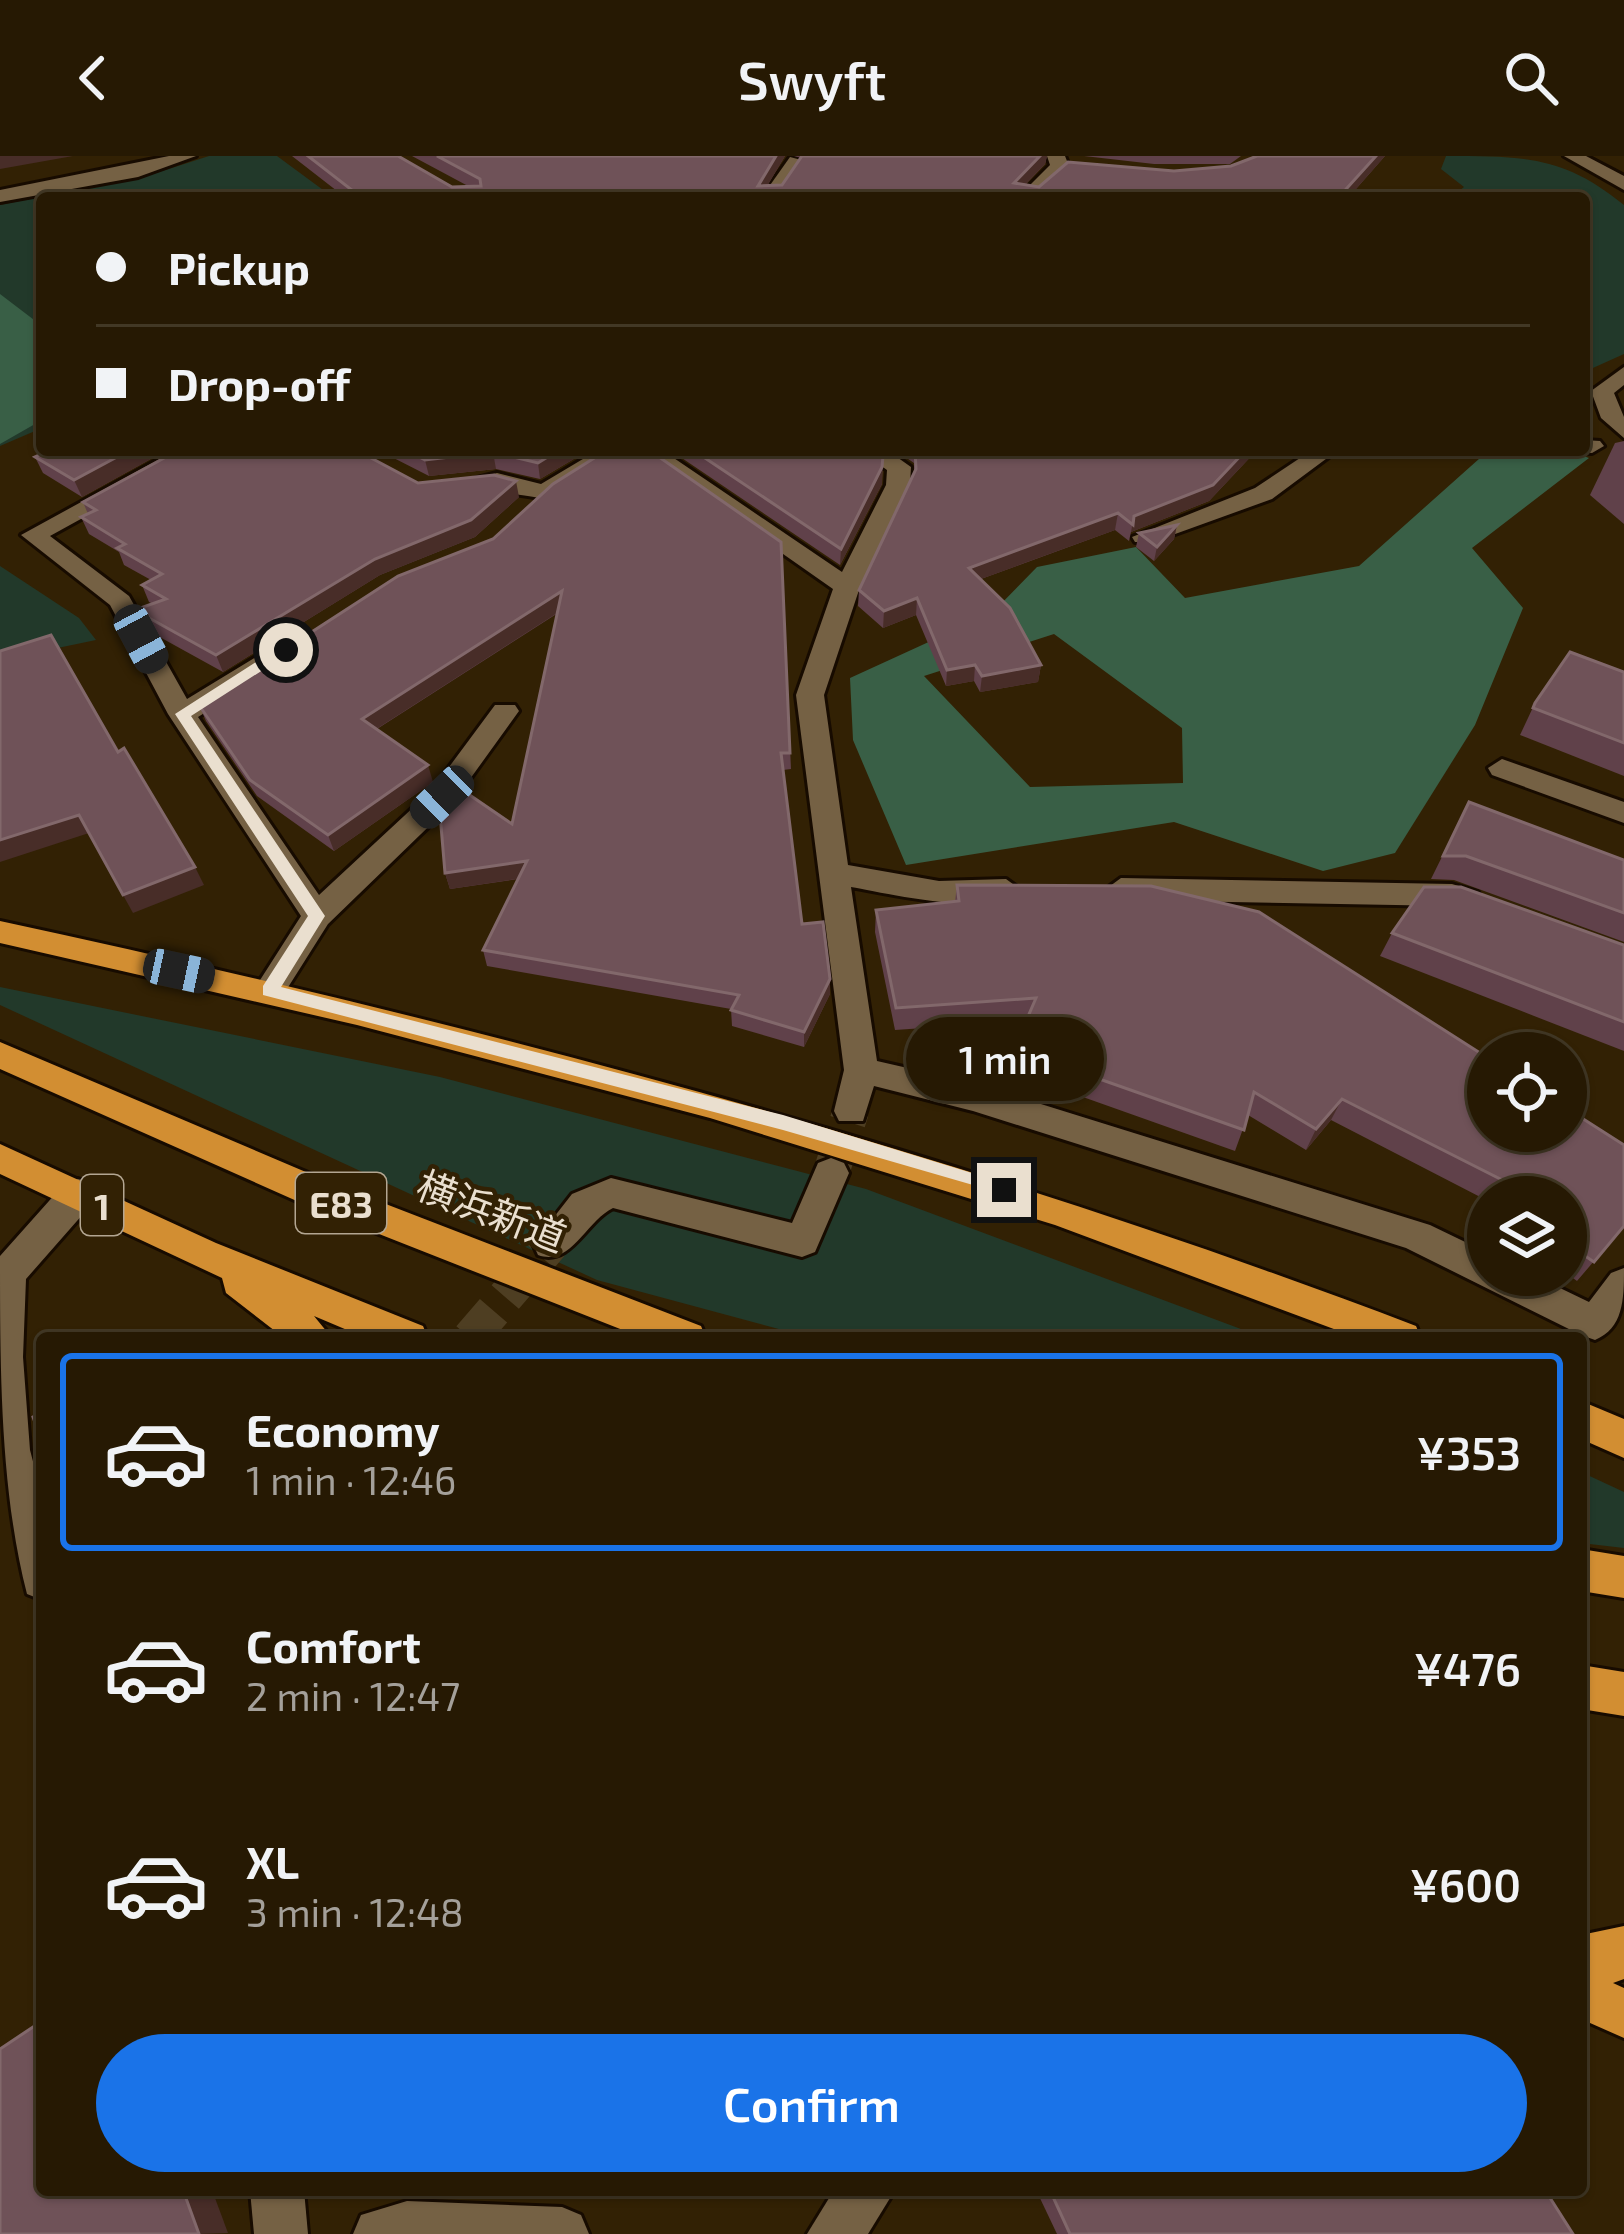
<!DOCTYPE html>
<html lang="en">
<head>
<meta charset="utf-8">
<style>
	body { margin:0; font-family:"Exo 2","Noto Sans JP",sans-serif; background:#2e220d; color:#f1f3f6; height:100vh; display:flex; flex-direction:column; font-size:45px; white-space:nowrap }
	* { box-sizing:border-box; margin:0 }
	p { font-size:39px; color:#a4a09a }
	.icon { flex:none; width:66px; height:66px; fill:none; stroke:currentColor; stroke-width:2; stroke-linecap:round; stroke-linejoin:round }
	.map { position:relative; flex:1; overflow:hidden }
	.side { position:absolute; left:36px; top:1176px; width:1551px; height:864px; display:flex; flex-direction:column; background:#261903; border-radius:12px; box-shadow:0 3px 9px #0004,0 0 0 3px #423825 }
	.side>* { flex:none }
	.banner { position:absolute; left:36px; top:36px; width:1554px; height:264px; border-radius:12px; box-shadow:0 3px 9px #0004,0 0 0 3px #423825; display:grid; align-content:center; height:264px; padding:0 60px; background:#261903 }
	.tools { position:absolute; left:1467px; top:876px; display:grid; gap:24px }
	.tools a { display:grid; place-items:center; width:120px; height:120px; border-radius:50%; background:#261903; box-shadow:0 3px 9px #0004,0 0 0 3px #423825; font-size:60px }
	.end { position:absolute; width:54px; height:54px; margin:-27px; border:15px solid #eadfcf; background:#111; box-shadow:0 0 0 6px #111 }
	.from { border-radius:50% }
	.bubble { position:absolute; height:84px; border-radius:42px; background:#261903; box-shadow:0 3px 9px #0004,0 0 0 3px #423825; font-size:39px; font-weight:600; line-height:84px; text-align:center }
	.car { position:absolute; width:36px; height:72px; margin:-36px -18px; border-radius:15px; box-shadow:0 0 9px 3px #0007; background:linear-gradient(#222 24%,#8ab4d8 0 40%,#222 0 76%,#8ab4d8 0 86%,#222 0) }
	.banner b { display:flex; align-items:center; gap:42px; height:114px; font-size:45px }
	.banner b+b { border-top:3px solid #423825 }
	.banner i { width:30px; height:30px; background:#f1f3f6 }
	ul { padding:21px 0 0; list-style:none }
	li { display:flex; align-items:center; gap:36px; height:198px; margin:0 24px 18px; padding:0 36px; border:6px solid transparent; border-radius:12px }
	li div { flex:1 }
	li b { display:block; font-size:45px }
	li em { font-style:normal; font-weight:600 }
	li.on { border-color:#1a73e8 }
	li>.icon { width:108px; height:108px; stroke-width:1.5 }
	.cta { display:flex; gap:24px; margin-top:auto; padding:24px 60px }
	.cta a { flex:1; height:138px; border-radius:72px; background:#1a73e8; color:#fff; font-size:48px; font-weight:600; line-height:138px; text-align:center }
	header { display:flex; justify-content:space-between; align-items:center; height:156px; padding:0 60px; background:#261903; font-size:54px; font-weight:600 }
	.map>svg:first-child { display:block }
</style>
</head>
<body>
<header><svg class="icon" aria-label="back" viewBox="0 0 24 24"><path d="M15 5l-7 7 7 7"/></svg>Swyft<svg class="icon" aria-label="search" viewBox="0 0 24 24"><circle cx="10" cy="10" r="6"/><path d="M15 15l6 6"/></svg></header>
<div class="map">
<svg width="1624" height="2078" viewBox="0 0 1624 2078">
	<rect width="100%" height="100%" fill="#322104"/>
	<g fill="#22392a">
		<path d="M209,0H277L334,42H42V272L0,290V49L153,18Z"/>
		<path d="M1446,0C1524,0 1564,0 1624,49V198L1584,216V42H1450L1464,31L1441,13Z"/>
		<path d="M0,410L79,462L96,484L0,504Z"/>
		<path d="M0,831L440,921L866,1033L1265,1182H812L597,1124L0,849Z"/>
		<path d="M1581,1316L1624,1336V1392L1581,1387Z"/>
	</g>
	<g fill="#395f46" fill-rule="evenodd">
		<path d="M0,138L42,170V264L0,288Z"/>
		<path d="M1489,294H1567L1589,302L1472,392L1523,452L1475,569L1395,697L1323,715L1174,666L906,709L853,584L850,522L992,457L1037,411L1136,391L1185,442L1359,410ZM1054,478L1182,572L1183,627L1030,631L924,520Z"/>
	</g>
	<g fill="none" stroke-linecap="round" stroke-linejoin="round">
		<g stroke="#4e3e22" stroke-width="36" stroke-dasharray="36 18" stroke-linecap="butt">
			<path d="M831,1017L851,955"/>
			<path d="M470,1182L551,1088"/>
		</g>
		<g stroke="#170b00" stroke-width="6">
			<g id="minor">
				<path d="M169,0H196L138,21L0,46V34Z"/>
				<path d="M1047,0H1065L1069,10L1037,42H1017L1050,9Z"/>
				<path d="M1564,0H1586L1624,20V34Z"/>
				<path d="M790,1L805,5L779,42H761Z"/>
				<path d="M1624,211V229L1614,237L1624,261V282L1601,262L1591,235Z"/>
				<path d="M1584,284L1600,285L1604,290L1592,297L1576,296L1584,294Z"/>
				<path d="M176,294H206L50,380L129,440L187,543L264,496H282V508L198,561L319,739L432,634L495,549H515L519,555L452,648L328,768L280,844L269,847L253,835L301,760L168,558L110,449L21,379Z"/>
				<path d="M598,294H626L545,343C527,339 465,333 458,327L497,317L541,328Z"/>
				<path d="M635,294H662L842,416L886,329L887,314L859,294H887L911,311L910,329L860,431L824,539L848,709L939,725L1006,723L1021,734C1001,764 885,737 851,731L877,905L973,927L1430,1069L1488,1097V1119H1533L1589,1146L1611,1117L1624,1112C1624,1142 1624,1172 1595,1184L1581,1179L1406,1092L973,955L874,930L863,965H839L834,955L844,914L796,539L833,433Z"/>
				<path d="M1312,294H1338L1272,343L1153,386H1135L1132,381L1255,332Z"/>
				<path d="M1502,603L1624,646V667L1492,619L1488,612Z"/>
				<path d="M1121,722L1452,728L1478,736L1482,744L1467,755L1451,750L1121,744L1106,733Z"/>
				<path d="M831,1002L844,1007L849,1017L815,1096L802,1101L613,1052C586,1065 571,1111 538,1099L533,1088L572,1038L611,1022L792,1067L818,1007Z"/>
				<path d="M78,1023L91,1027L96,1038L91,1049L26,1123L23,1201L30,1294L42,1340V1444L27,1438C0,1334 0,1210 0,1100L65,1027Z"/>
				<path d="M250,2034H304L308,2078H254Z"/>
				<path d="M834,2034H895L868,2078H807Z"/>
				<path d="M407,2045L562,2051L581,2059L589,2078H353L361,2059Z"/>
			</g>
		</g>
		<g stroke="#170b00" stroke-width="6">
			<g id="highway">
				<path d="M0,765C484,870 952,993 1416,1170L1421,1182H1358L1055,1069L710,962L357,869L0,787Z"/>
				<path d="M0,886L334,1028L701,1170L706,1182H643L308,1050L0,913Z"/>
				<path d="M0,988L216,1087L423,1170L428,1182H366L314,1160L332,1182H284L226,1137L222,1122L0,1018Z"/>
				<path d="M1581,1245L1624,1263V1302L1581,1283Z"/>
				<path d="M1581,1393L1624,1400V1442L1581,1435Z"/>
				<path d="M1581,1509L1624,1516V1560L1581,1553Z"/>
				<path d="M1624,1770V1823L1613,1827L1624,1832V1882L1581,1863V1779Z"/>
			</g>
		</g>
		<use href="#minor" fill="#756144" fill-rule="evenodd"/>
		<use href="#highway" fill="#d28e32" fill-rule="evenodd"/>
	</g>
	<g fill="#60414a">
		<path d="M292,0H398L452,31L468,30L412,0H785L767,30L782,29L801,2L794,0H1047L1045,8L1025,29L1039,31L1174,15L1385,0L1348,42H346Z"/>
		<path d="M1084,0H1241L1230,8H1154Z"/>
		<path d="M1624,285V368L1590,339L1615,287Z"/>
		<path d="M167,294L82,341L43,317L35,301Z"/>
		<path d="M378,294H589L540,323L496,313L429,320Z"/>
		<path d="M670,294H875L883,300L882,328L840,409Z"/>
		<path d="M895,294H1257L1209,345L1131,376L1129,385L1115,374L981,423L1041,509L1038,526L980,536L974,525L946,530L916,459L883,472L858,450L859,434L914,316V307Z"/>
		<path d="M418,327L519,341L475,381L380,419L223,516L156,479L143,451L153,448L149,446L142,429L151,424L124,409L119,396L89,378L81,361L88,358L83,346Z"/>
		<path d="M1177,369L1174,383L1154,405L1136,391L1139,377Z"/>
		<path d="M493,383L781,386L791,613L783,614L802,768L830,823V838L804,891L732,870L731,853L487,810L483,794L518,723L450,733L445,717L512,668L558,457L377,573L433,626L334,695L257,640L206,565L199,549Z"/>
		<path d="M1624,516V620L1520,579L1535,547Z"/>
		<path d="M1469,646L1624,704V786L1454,724L1431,723Z"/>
		<path d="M957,729L1624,1070L1577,1125L1566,1117V1041H1488V1045L1331,964L1306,994L1248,959L1235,995L1010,915L1014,893L1026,865L895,874L875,776L876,754L955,746Z"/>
		<path d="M1392,777L1624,789V895L1380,800Z"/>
		<path d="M1038,2034H1545L1573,2078H1057L1038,2038Z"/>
	</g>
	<g fill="#482d28">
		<path d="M0,0H73L0,13Z"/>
		<path d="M776,0H785L760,42L758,30Z"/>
		<path d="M1040,0H1047L1045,8L1012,42L1014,27Z"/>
		<path d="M1376,0H1385L1348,42H1338Z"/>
		<path d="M130,294H167L82,341L74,324Z"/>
		<path d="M559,294H589L540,323L538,307Z"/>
		<path d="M1246,294H1257L1209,345L1131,376L1134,360Z"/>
		<path d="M493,296L496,313L429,320L425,304Z"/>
		<path d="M882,311V328L840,409L841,393Z"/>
		<path d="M516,325L519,341L475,381L380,419L223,516L216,499L375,403Z"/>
		<path d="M1118,357L1115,374L967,428L969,412Z"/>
		<path d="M1177,369L1174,383L1154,405L1157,391Z"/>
		<path d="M562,435L565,452L367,579L362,563Z"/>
		<path d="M917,442L916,459L883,472L884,455Z"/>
		<path d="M975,509L974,525L946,530L947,514Z"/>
		<path d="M1041,509L1038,526L980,536L982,520Z"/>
		<path d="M428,609L433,626L334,695L328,679Z"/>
		<path d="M79,659L89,677L0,706V684Z"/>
		<path d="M527,705L530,721L450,733L445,717Z"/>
		<path d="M195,711L204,729L133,757L123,739Z"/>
		<path d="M830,823V838L804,891V876Z"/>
		<path d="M1342,943L1331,964L1306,994L1316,973Z"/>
		<path d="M183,2034H212L228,2077L199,2078Z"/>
	</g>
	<g fill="#6f5258" stroke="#82686b" stroke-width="3">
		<path d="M308,0H398L452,31L481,30L480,23L437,0H776L758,30L782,29L802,0H1040L1014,27L1039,31L1068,6L1174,15L1231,10L1257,0H1376L1338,42H371L353,35Z"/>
		<path d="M50,294H130L74,324L35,301Z"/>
		<path d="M179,294H356L418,327L494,319L516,325L471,364L375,403L216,499L149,462L143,451L166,443L142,429L162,418L117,392L125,388L81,361L96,354L83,346Z"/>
		<path d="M406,294H559L538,307L493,296L425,304Z"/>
		<path d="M607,294H649L781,386L790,597H781L802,768L823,766L830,823L804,876L731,854L739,839L483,794L527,705L445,717L439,646L455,629L512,668L562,435L362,563L428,609L328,679L250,624L199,549L398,420L493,383L553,328Z"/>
		<path d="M693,294H875L883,300L882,311L841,393Z"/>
		<path d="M915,294H1246L1213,329L1134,360L1133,369L1118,357L969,412L1010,452L1041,509L982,520L975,509L947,514L917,442L884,455L859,434L916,313Z"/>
		<path d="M1177,369L1157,391L1139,377Z"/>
		<path d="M51,479L118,596L124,592L195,711L123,739L79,659L0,684V495Z"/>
		<path d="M1570,496L1624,516V587L1533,552L1535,547Z"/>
		<path d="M1469,646L1624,704V757L1466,700H1443Z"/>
		<path d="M957,729L1151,730L1259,756L1488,902V975H1566V952L1624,989V1070L1594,1106L1566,1087V1041H1498L1510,1028L1342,943L1316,973L1254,936L1244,974L1014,893L1036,842L896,852L876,754L959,745Z"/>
		<path d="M1424,731H1461L1624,789V866L1392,777Z"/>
		<path d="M42,1256V1286L33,1261Z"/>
		<path d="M42,1865V2034H183L199,2078H0V1893Z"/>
		<path d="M1053,2034H1545L1573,2078H1070L1053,2041Z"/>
	</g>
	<path fill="#eadfcf" d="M281,490L294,494L191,560L325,760L281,831L783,959L1011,1029V1040L783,974L263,839V830L308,760L175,558Z"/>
	<g text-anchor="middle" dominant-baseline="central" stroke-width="9" stroke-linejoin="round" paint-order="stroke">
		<g fill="#322104" stroke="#b3a692" stroke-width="3">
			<rect x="296" y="1017" width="90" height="60" rx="9"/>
			<rect x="81" y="1019" width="42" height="60" rx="9"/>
		</g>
		<g font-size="36" font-weight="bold" fill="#eadfcf">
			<text x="341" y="1047">E83</text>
			<text x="102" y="1049">1</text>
		</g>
		<g font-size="39" fill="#eadfcf" stroke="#322104">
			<text transform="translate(492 1054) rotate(21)">横浜新道</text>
		</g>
	</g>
</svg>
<div class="tools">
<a><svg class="icon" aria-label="locate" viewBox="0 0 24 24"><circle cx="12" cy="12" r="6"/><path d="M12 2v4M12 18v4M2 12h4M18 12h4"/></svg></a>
<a><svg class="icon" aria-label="layers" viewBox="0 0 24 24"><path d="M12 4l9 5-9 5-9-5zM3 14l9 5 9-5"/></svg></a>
</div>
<i class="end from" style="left:286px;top:494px"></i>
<i class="end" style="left:1004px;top:1034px"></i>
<div class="bubble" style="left:906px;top:861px;width:198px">1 min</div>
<i class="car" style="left:141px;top:483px;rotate:152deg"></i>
<i class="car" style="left:442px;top:641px;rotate:226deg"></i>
<i class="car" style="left:179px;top:815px;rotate:102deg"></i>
<div class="banner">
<b><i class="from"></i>Pickup</b>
<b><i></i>Drop-off</b>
</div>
<section class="side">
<ul>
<li class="on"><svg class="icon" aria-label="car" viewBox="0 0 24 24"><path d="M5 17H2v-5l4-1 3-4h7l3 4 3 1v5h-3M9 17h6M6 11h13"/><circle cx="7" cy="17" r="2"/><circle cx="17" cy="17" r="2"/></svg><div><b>Economy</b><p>1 min · 12:46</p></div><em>¥353</em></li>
<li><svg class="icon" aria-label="car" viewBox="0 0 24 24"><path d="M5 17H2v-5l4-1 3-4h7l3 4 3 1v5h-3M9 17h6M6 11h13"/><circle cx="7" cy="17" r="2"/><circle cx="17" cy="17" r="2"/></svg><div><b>Comfort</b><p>2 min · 12:47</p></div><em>¥476</em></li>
<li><svg class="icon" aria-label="car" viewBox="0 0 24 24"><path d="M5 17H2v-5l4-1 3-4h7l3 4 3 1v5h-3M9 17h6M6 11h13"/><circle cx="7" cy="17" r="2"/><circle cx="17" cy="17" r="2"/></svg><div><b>XL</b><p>3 min · 12:48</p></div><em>¥600</em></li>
</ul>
<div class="cta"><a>Confirm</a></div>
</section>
</div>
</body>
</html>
